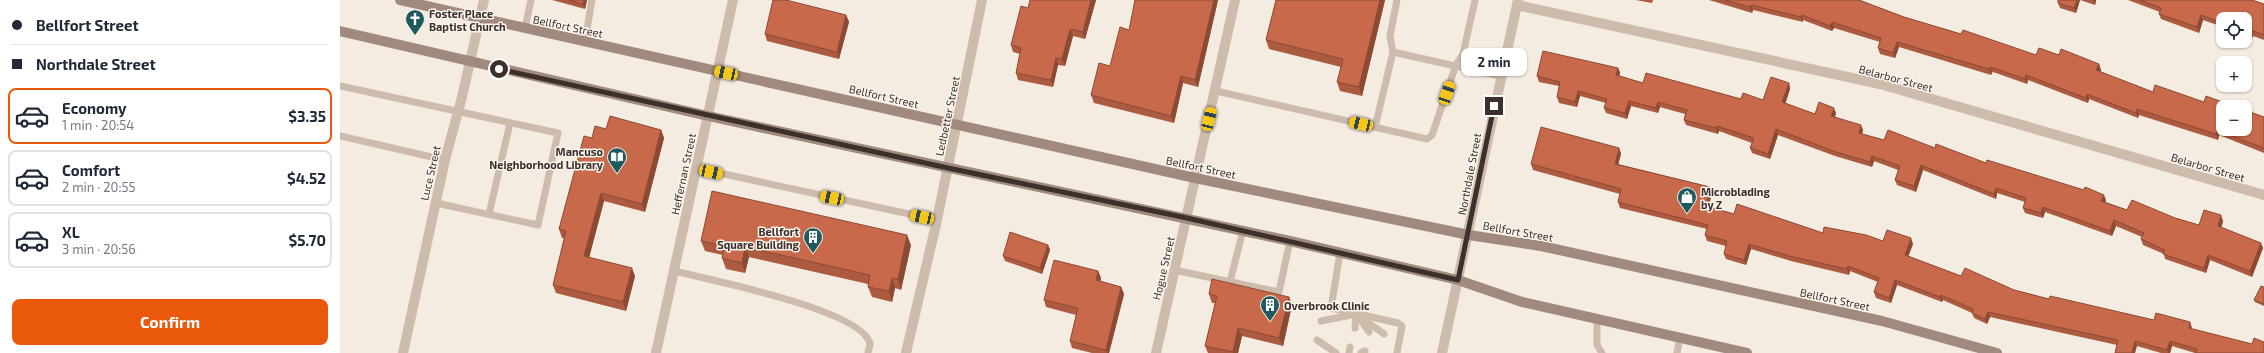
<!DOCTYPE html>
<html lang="en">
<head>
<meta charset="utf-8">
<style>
	body { margin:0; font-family:"Exo 2",sans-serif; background:#f2f2f3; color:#1f2937; height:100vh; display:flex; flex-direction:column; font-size:15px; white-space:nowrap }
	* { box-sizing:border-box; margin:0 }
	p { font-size:13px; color:#747a83 }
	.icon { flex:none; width:22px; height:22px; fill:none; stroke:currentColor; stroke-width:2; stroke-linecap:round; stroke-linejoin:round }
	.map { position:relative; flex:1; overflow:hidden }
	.drawer { display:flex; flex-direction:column; background:#fff; width:340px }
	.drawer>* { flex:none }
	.guide { display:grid; align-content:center; height:88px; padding:0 12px; background:#fff }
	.buttons { position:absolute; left:1876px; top:12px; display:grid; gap:8px }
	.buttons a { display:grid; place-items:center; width:36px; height:36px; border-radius:8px; background:#fff; box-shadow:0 1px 3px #0004; font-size:20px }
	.end { position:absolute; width:18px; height:18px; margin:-9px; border:5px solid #3b302b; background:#fff; box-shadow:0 0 0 2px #fff }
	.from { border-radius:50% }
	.bubble { position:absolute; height:28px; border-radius:8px; background:#fff; box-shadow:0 1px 3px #0004; font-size:13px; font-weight:700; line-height:28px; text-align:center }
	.car { position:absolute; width:12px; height:24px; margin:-12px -6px; border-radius:5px; box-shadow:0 0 3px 1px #0007; background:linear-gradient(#f5c518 24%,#345 0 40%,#f5c518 0 76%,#345 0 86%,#f5c518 0) }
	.guide b { display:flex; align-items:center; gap:14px; height:38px; font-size:15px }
	.guide b+b { border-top:1px solid #e0e1e3 }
	.guide i { width:10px; height:10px; background:#1f2937 }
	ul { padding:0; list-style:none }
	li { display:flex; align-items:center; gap:12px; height:56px; margin:0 8px 6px; padding:0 4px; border:2px solid #e0e1e3; border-radius:8px }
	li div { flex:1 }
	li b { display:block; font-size:15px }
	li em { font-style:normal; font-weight:700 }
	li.on { border-color:#ea580c }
	li>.icon { width:36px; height:36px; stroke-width:1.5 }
	.cta { display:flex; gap:8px; margin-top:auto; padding:8px 12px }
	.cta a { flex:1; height:46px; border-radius:8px; background:#ea580c; color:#fff; font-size:16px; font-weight:700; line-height:46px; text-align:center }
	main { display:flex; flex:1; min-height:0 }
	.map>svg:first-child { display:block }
</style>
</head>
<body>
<main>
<section class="drawer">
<div class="guide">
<b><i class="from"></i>Bellfort Street</b>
<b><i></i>Northdale Street</b>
</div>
<ul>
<li class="on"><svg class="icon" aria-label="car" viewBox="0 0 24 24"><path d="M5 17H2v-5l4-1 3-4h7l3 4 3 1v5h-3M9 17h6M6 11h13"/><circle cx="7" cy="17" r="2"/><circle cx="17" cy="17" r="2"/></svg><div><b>Economy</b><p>1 min · 20:54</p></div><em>$3.35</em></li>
<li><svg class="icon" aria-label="car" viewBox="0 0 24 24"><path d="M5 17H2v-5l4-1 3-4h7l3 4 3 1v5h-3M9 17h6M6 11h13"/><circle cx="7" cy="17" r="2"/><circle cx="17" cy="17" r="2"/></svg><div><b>Comfort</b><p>2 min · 20:55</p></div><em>$4.52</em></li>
<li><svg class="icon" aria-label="car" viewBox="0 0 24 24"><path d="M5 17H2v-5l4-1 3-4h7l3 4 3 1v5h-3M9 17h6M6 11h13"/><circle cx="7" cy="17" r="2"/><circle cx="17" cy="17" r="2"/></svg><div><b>XL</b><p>3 min · 20:56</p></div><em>$5.70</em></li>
</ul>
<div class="cta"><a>Confirm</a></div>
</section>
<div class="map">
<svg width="1924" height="353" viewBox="0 0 1924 353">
	<rect width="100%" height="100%" fill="#f4ebe1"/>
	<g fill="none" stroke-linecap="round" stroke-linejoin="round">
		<g stroke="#cdbbac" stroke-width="7">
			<path d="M185,28L191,0"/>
			<path d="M245,41L252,0"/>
			<path d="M1053,52L1160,76"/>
			<path d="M0,86L218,133L198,225L96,203"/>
			<path d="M876,91L1087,139L1092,135L1116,65L1123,54L1135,0"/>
			<path d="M1035,127L1053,52L1050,36L1057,0"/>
			<path d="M0,136L105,160"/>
			<path d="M356,168L597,220"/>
			<path d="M149,214L170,123"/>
			<path d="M1000,253L991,308L1058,323L1062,326L1057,353"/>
			<path d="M834,270L939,292L950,241"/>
			<path d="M334,271C366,279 524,310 530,344C530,347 528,351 528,353"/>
			<path d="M890,282L903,230"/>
			<path d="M1020,319L1029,332"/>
			<path d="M1257,319V345L1262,353"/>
			<path d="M981,321L1016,314L1044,334"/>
			<path d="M1015,328L1016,314"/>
			<path d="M977,340L996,353"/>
			<path d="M1009,353L1010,347"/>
			<path d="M1021,353L1025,351"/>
			<path d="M1337,353L1340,338"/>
		</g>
		<g stroke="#cdbbac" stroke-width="10">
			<path d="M1177,5L1540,84L1924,195"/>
			<path d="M63,353L105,160L122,97L144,0"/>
			<path d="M316,353L393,0"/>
			<path d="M566,353L597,220L642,0"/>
			<path d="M816,353L895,0"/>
			<path d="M1102,353L1178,0"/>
		</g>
		<g stroke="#a18a7d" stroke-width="10">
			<path d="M60,0L855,178L1129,235L1201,246L1542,321L1657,353"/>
			<path d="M0,31L368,116L950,241L1118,280L1182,302L1407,353"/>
		</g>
	</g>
	<g fill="#ac5a40">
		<path d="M212,0H247L245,9Z"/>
		<path d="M756,0L745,39L733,36L725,66L718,65L713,87L678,80L676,73L680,54L673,52L671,45L688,8Z"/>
		<path d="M795,0H878L858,87L843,83L834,123L754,103L751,95L770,66L789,30Z"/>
		<path d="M936,0H1045L1022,96L1000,91L997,82L1001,67L929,49L926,40Z"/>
		<path d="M1296,0H1313L1312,3Z"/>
		<path d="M1369,0H1519L1564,17L1621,34L1696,55H1719L1759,64L1761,70L1760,72L1813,92L1864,102L1924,117V153L1879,135L1878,140L1799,115L1798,118L1749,99L1748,103L1688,80L1687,84L1656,73L1652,72L1651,75L1559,47L1555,58L1540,54L1538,48L1540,42L1494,28L1492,31L1463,20V22L1413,10L1412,13Z"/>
		<path d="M1718,0H1756L1755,5L1740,0L1736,13L1720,8L1718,3Z"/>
		<path d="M1788,0H1912L1924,4V40L1913,36L1912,38L1905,35V19H1883V27L1863,20L1859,33L1821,19L1819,14L1820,12Z"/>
		<path d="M506,15L509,22L499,59L427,41L425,34Z"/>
		<path d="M1278,68L1280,73L1279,76L1303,83L1401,99L1423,100L1449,83L1450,89L1445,104L1475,114L1496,113L1495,117L1523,130L1522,134L1544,140L1595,148L1766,200L1765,202L1787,210L1835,218L1859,225L1883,221L1881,228L1923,248L1912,277L1870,260L1866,273L1825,259L1824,254L1803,245L1801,239L1802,237L1776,226L1772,236L1705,212L1703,218L1685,213L1683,208L1685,202L1657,193L1656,199L1583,170L1576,192L1557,185L1555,180L1558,170L1534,161L1532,167L1495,156L1438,135L1430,159L1412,153L1410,148L1412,143L1379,131L1378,134L1346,125L1344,120L1345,114L1320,107L1318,113L1291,106L1287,119L1266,113L1264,108L1266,103L1240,96L1237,107L1219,103L1217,97L1219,86L1199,82L1197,76Z"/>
		<path d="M321,130L324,138L305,212L264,201L249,258L295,276L286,311L216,293L213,285L224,238H222L219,229L252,138Z"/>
		<path d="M1279,148L1281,154L1278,164L1370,187L1372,192L1369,207L1394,214L1483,233L1543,241L1573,244L1568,256L1621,276L1709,299L1852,328V329L1924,353H1855L1832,346L1830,353H1821L1797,346L1777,345L1650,317L1647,324L1634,318L1632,313L1603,300L1602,302L1557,285L1551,303L1536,298L1534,292L1538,282L1510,271L1509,275L1451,261L1411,249L1406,265L1386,259L1384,254L1386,246L1367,241L1365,235L1367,229L1280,208L1278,202L1280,194L1193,170L1191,164Z"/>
		<path d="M361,241L571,245L561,290L555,288L552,302L532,297L528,287V284L409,257L405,273L386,269L382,258L383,255L365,251Z"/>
		<path d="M708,245L710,250L702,274L665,261L663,256Z"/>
		<path d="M758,271L761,278L760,281L781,287L784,294L769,353H752L732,348L730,341L736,315L706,307L704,300Z"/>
		<path d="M1924,287V306L1915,302L1914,300Z"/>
		<path d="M869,294L949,297L952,305L943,346L902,336L898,353H868L865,346L875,303H872Z"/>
	</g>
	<g fill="#8c4a34">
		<path d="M244,0H247L245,9L243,4Z"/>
		<path d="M751,0H756L745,39L743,32Z"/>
		<path d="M874,0H878L858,87L855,80Z"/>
		<path d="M1040,0H1045L1022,96L1019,87Z"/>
		<path d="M1737,0H1740L1736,13L1734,8Z"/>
		<path d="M1753,0H1756L1755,5Z"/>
		<path d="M1411,5L1413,10L1412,13L1410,7Z"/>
		<path d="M506,15L509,22L499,59L497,52Z"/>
		<path d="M1462,15L1463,20V22L1461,17Z"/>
		<path d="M1861,15L1863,20L1859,33L1857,27Z"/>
		<path d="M1492,22L1494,28L1492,31L1490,26Z"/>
		<path d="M730,29L733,36L725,66L722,59Z"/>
		<path d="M1911,30L1913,36L1912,38L1910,32Z"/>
		<path d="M1557,42L1559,47L1555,58L1553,53Z"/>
		<path d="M716,58L718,65L713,87L711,80Z"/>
		<path d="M1759,64L1761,70L1758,76L1756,70Z"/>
		<path d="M1650,67L1652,72L1651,75L1649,69Z"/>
		<path d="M1278,68L1280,73L1278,81L1276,75Z"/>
		<path d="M1686,75L1688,80L1687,84L1685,79Z"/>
		<path d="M841,76L843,83L834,123L831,116Z"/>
		<path d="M1449,83L1450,89L1444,108L1442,102Z"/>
		<path d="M1238,91L1240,96L1237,107L1235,102Z"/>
		<path d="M1747,94L1749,99L1748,103L1746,98Z"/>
		<path d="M1289,101L1291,106L1287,119L1285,113Z"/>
		<path d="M1318,102L1320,107L1318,113L1316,108Z"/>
		<path d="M1494,108L1496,113L1493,122L1491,116Z"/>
		<path d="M1797,109L1799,115L1798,118L1796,113Z"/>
		<path d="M1521,125L1523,130L1521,138L1519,133Z"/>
		<path d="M1377,126L1379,131L1378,134L1376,128Z"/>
		<path d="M1436,129L1438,135L1430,159L1428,154Z"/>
		<path d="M321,130L324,138L305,212L302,204Z"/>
		<path d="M1877,130L1879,135L1878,140L1876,134Z"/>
		<path d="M1279,148L1281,154L1277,169L1275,164Z"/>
		<path d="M1532,156L1534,161L1532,167L1530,162Z"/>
		<path d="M1581,165L1583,170L1576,192L1574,186Z"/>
		<path d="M1370,187L1372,192L1367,211L1366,206Z"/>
		<path d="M1656,188L1657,193L1656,199L1654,194Z"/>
		<path d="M261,193L264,201L247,265L244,256Z"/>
		<path d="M1764,195L1766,200L1763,206L1761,201Z"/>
		<path d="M1703,207L1705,212L1703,218L1701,213Z"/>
		<path d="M1881,215L1883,221L1880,232L1878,226Z"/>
		<path d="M1774,220L1776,226L1772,236L1770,231Z"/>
		<path d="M567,235L571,245L561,290L558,279Z"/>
		<path d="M1571,238L1573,244L1567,260L1565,255Z"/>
		<path d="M1921,243L1923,248L1912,277L1910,271Z"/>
		<path d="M1409,244L1411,249L1406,265L1404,260Z"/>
		<path d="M708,245L710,250L702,274L700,268Z"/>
		<path d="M405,247L409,257L405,273L402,263Z"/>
		<path d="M1868,255L1870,260L1866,273L1864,268Z"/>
		<path d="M1508,266L1510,271L1509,275L1507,269Z"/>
		<path d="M292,268L295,276L286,311L283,302Z"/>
		<path d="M758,271L761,278L759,287L756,280Z"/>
		<path d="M552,278L555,288L552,302L549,291Z"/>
		<path d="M1555,280L1557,285L1551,303L1549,298Z"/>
		<path d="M781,287L784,294L769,353H767L766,350Z"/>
		<path d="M1601,295L1603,300L1602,302L1600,297Z"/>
		<path d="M949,297L952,305L943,346L939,338Z"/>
		<path d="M1648,312L1650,317L1647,324L1645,319Z"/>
		<path d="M1850,322L1852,328L1851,333L1849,328Z"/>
		<path d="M898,328L902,336L898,353H893Z"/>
		<path d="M1795,341L1797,346L1795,353H1792Z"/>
		<path d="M1830,341L1832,346L1830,353H1828L1827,350Z"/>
	</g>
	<g fill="#c8694b" stroke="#8c4a34">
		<path d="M229,0H244L243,4Z"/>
		<path d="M433,0H446L506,15L497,52L425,34Z"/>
		<path d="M690,0H751L743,32L730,29L722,59L716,58L711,80L676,73L681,48L671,45L681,6L688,8Z"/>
		<path d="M795,0H874L855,80L841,76L831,116L751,95L759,63L770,66L780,27L789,30Z"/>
		<path d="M936,0H1040L1019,87L997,82L1003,59L926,40Z"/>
		<path d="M1385,0H1519L1564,17L1621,34L1623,30L1696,55L1699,48L1719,55L1721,49L1759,64L1756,70L1813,92L1815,85L1864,102L1866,96L1896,107H1883V129H1905V110L1924,117V148L1877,130L1876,134L1797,109L1796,113L1747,94L1746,98L1686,75L1685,79L1654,68L1650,67L1649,69L1557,42L1553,53L1538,48L1541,38L1492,22L1490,26L1462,15L1461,17L1411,5L1410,7Z"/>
		<path d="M1718,0H1737L1734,8L1718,3Z"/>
		<path d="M1800,0H1912L1924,4V35L1911,30L1910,32L1905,30V19H1883V23L1861,15L1857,27L1819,14L1821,8Z"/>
		<path d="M1203,51L1278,68L1276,75L1303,83L1306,73L1401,99L1403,93L1423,100L1431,77L1449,83L1442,102L1475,114L1479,102L1494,108L1491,116L1521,125L1519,133L1544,140L1548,130L1595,148L1596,144L1646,163L1647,160L1744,190L1745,187L1764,195L1761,201L1787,210L1792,200L1835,218L1859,225L1864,210L1881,215L1878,226L1921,243L1910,271L1868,255L1864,268L1823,254L1825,250L1801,239L1804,233L1774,220L1770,231L1703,207L1701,213L1683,208L1686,198L1656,188L1654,194L1581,165L1574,186L1555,180L1560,166L1532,156L1530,162L1493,151L1436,129L1428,154L1410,148L1414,138L1377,126L1376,128L1344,120L1347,110L1318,102L1316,108L1289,101L1285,113L1264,108L1267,99L1238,91L1235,102L1217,97L1220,82L1197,76Z"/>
		<path d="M270,116L321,130L302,204L261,193L244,256L292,268L283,302L213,285L226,231L219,229L244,136L252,138L255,126L266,129Z"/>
		<path d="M1201,127L1279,148L1275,164L1370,187L1366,206L1394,214L1397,204L1483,233L1484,227L1526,235L1543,241L1547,230L1571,238L1565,255L1621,276L1625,268L1674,290L1709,299L1710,296L1814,320L1816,313L1850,322L1849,328L1912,344L1914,338L1924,342V353H1856L1857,349L1830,341L1827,350L1795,341L1792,353H1775L1778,340L1648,312L1645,319L1632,313L1633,309L1601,295L1600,297L1555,280L1549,298L1534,292L1539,278L1508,266L1507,269L1449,256L1409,244L1404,260L1384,254L1387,241L1365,235L1368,225L1278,202L1281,189L1191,164Z"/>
		<path d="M372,191L567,235L558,279L552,278L549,291L528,287L530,275L405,247L402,263L382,258L385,246L361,241Z"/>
		<path d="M670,232L708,245L700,268L663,256Z"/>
		<path d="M714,260L758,271L756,280L781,287L766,350L730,341L738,308L704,300Z"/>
		<path d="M872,279L949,297L939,338L898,328L893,352L865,346L877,296L869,294Z"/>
		<path d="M1921,286L1924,287V304L1914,300Z"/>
	</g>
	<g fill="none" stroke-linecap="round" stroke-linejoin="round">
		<path stroke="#3b302b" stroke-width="5" d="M159,69L608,168L847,218L1118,280L1154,106"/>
	</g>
	<defs>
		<g id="church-pin" transform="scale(1)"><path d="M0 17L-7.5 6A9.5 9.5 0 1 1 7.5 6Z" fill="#1f5a5e" stroke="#fbf5ee"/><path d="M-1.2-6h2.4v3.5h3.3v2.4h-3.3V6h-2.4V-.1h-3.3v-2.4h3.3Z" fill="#fff"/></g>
		<g id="library-pin" transform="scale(1)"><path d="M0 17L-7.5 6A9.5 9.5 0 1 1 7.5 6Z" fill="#1f5a5e" stroke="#fbf5ee"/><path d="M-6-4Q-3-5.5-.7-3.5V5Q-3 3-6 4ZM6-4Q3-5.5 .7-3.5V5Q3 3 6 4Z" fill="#fff"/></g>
		<g id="shop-pin" transform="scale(1)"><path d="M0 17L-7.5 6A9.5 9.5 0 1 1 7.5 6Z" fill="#1f5a5e" stroke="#fbf5ee"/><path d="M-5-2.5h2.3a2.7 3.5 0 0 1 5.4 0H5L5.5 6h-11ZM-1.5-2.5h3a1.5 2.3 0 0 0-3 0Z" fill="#fff"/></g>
		<g id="building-pin" transform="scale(1)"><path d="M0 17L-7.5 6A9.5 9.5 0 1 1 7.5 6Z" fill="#1f5a5e" stroke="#fbf5ee"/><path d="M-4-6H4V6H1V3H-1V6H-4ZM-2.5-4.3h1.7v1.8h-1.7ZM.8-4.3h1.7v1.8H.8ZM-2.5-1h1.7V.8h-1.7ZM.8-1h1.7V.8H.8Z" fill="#fff"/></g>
	</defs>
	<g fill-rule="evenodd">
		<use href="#church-pin" x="75" y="19"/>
		<use href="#library-pin" x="277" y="157"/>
		<use href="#shop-pin" x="1347" y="197"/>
		<use href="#building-pin" x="473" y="237"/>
		<use href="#building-pin" x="930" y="305"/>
	</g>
	<g text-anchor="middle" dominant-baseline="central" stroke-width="3" stroke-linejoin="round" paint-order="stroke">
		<g font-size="11" font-weight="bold" fill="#3b302b" stroke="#fbf5ee" text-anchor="start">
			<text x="89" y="13">Foster Place<tspan x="89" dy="13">Baptist Church</tspan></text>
			<text x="263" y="151" text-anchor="end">Mancuso<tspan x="263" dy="13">Neighborhood Library</tspan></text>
			<text x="1361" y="191">Microblading<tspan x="1361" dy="13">by Z</tspan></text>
			<text x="459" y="231" text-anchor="end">Bellfort<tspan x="459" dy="13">Square Building</tspan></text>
			<text x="944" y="305">Overbrook Clinic</text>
		</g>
		<g font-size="11" fill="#3b302b" stroke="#fbf5ee">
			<text transform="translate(228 26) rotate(12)">Bellfort Street</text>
			<text transform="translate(1556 78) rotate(15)">Belarbor Street</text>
			<text transform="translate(544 96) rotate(13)">Bellfort Street</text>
			<text transform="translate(607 116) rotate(-78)">Ledbetter Street</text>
			<text transform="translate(861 167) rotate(12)">Bellfort Street</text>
			<text transform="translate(1868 167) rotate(16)">Belarbor Street</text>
			<text transform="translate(90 173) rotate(-77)">Luce Street</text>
			<text transform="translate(343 174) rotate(-78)">Heffernan Street</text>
			<text transform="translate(1129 174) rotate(-79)">Northdale Street</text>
			<text transform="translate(1178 231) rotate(10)">Bellfort Street</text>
			<text transform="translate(823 268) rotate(-77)">Hogue Street</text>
			<text transform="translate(1495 299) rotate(12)">Bellfort Street</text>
		</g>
	</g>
</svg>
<div class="buttons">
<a><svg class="icon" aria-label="locate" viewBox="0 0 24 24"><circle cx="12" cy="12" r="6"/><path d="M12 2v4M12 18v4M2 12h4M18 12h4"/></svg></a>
<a>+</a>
<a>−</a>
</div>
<i class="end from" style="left:159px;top:69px"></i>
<i class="end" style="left:1154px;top:106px"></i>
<div class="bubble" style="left:1121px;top:48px;width:66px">2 min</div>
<i class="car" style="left:386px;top:73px;rotate:282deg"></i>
<i class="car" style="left:1107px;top:93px;rotate:19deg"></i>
<i class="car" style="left:869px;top:119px;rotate:14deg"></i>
<i class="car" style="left:1021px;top:124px;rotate:283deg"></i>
<i class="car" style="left:371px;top:172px;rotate:102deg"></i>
<i class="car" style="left:492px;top:198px;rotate:282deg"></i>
<i class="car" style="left:582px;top:217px;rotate:282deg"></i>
</div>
</main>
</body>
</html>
